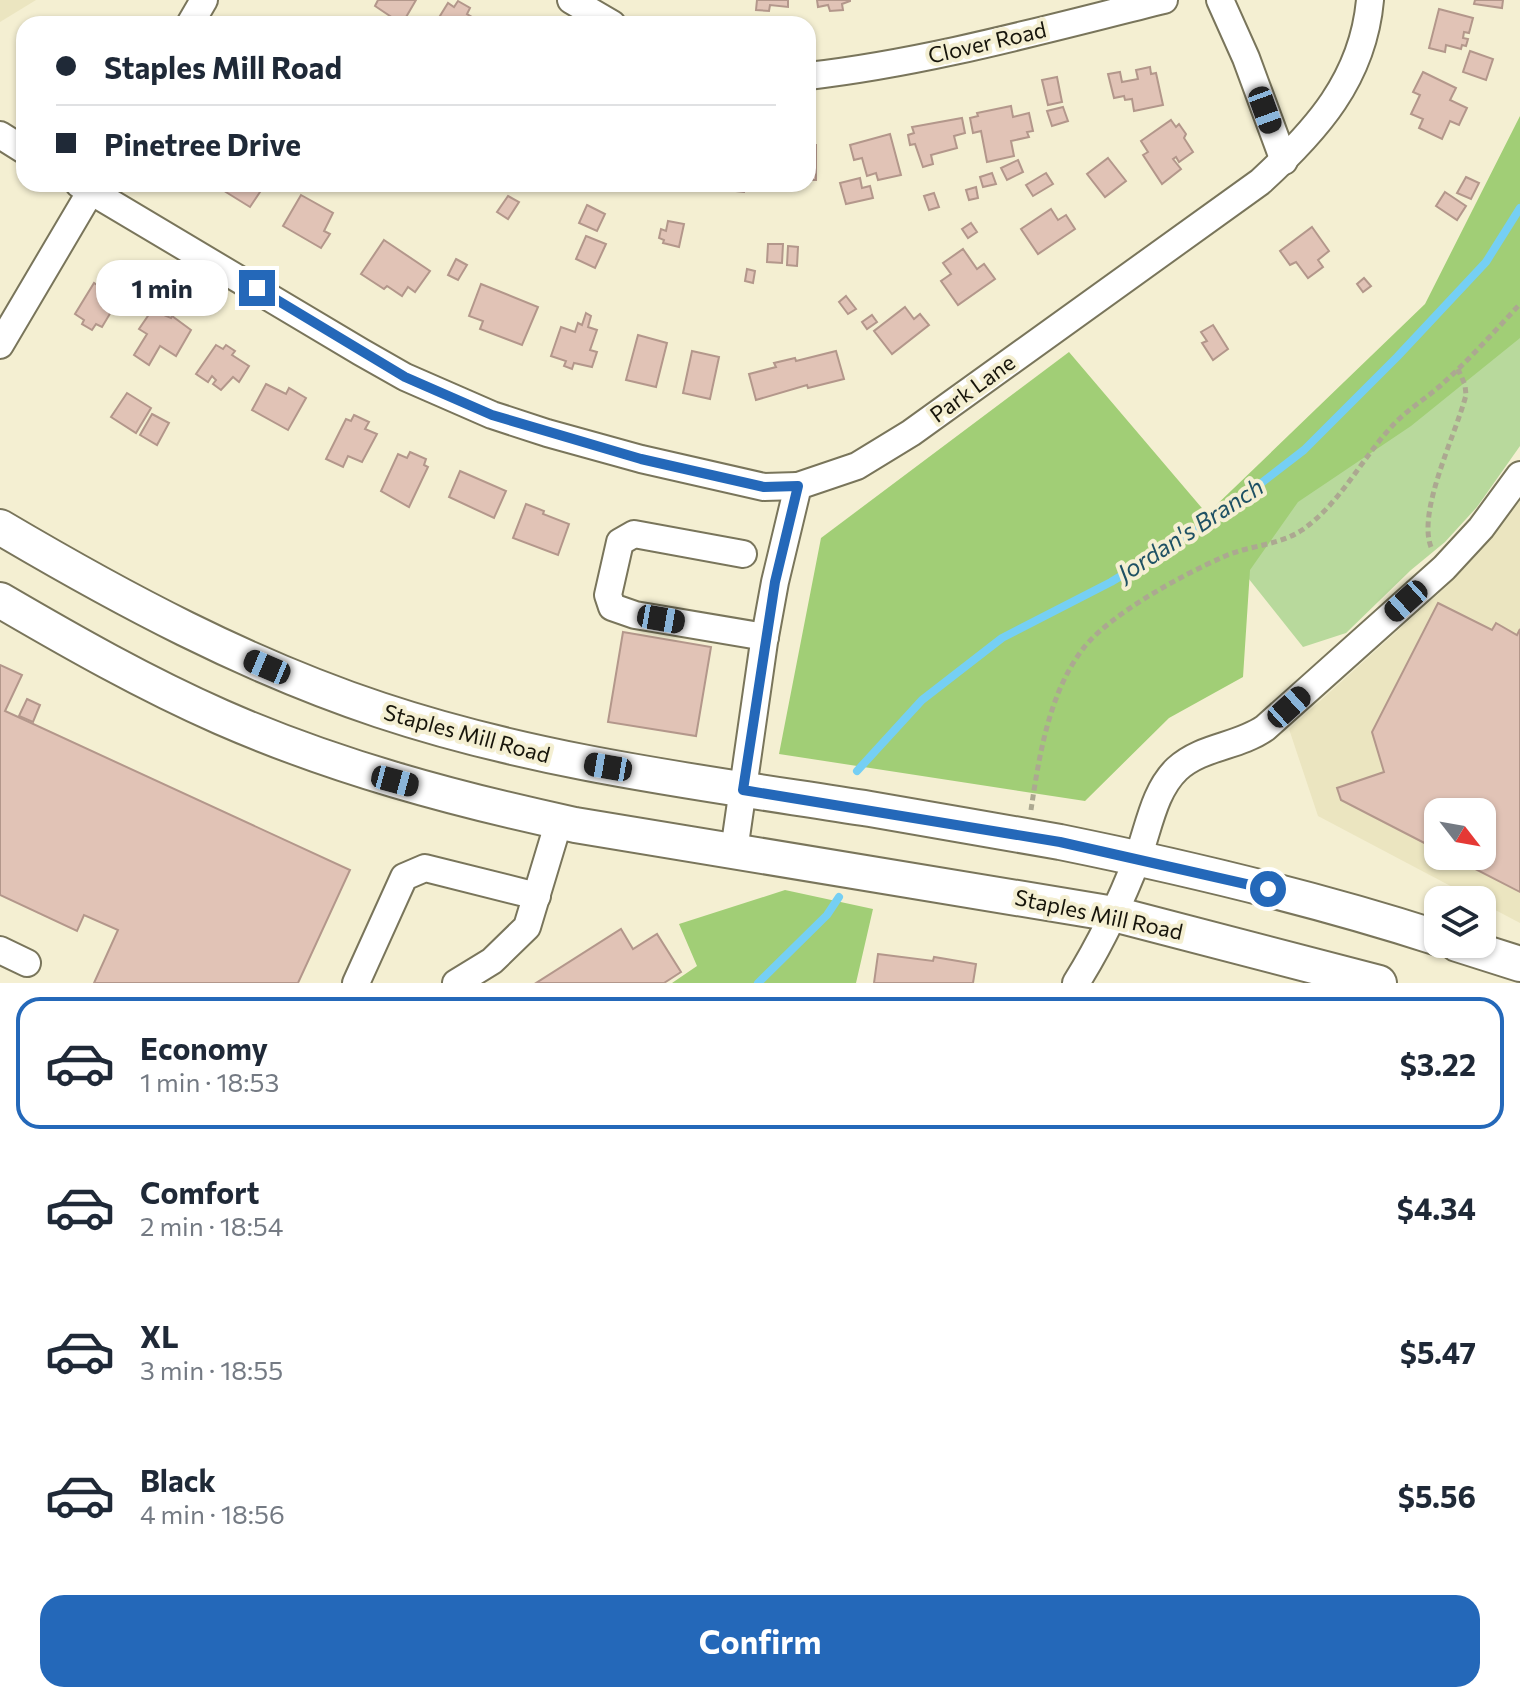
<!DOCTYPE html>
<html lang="en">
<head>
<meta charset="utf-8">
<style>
	body { margin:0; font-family:Commissioner,sans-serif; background:#f6f6f7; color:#1f2937; height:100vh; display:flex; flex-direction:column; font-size:30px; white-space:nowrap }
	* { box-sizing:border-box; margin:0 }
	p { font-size:26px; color:#747a83 }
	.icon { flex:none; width:44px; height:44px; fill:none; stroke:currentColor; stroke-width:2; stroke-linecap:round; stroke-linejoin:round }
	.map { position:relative; height:983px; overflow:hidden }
	.details { display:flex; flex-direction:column; background:#fff; flex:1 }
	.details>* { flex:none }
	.hud { position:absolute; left:16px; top:16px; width:800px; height:176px; border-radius:24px; box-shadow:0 2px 6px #0004; display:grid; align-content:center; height:176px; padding:0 40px; background:#fff }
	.needle { width:52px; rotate:121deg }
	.tools { position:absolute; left:1424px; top:798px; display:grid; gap:16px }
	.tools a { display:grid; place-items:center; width:72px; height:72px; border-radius:16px; background:#fff; box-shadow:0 2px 6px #0004; font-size:40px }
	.end { position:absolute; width:36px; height:36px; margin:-18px; border:10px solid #2468b9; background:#fff; box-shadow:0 0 0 4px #fff }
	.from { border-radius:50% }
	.bubble { position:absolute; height:56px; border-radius:24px; background:#fff; box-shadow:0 2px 6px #0004; font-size:26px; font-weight:700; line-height:56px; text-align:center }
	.car { position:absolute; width:24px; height:48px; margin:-24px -12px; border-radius:10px; box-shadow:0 0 6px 2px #0007; background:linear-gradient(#222 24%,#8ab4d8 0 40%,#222 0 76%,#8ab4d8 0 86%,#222 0) }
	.hud b { display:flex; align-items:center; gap:28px; height:76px; font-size:30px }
	.hud b+b { border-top:2px solid #e0e1e3 }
	.hud i { width:20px; height:20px; background:#1f2937 }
	ul { padding:14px 0 0; list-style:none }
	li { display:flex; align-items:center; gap:24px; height:132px; margin:0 16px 12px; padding:0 24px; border:4px solid transparent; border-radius:24px }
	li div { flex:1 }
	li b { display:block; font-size:30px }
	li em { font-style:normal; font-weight:700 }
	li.on { border-color:#2468b9 }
	li>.icon { width:72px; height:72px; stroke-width:1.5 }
	.primary-button { display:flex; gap:16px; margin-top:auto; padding:16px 40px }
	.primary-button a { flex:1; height:92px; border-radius:24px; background:#2468b9; color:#fff; font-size:32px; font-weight:700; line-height:92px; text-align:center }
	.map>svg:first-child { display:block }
</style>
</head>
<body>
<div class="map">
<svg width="1520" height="983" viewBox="0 0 1520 983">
	<rect width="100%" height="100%" fill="#f4efd2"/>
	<g fill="#ebe5c0" fill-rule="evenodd">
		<path d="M0,0H36L0,22Z"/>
		<path d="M1520,485V923L1482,903V900H1477L1318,816L1289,729L1447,586ZM1438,812H1482V856H1438Z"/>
	</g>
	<path fill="#b8d99c" d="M1520,149V446L1477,507L1445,542L1411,570L1346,633L1303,647L1213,534L1438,317Z"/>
	<g fill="#a1ce76">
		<path d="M1520,116V338L1411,426L1298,502L1250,570L1243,677L1169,718L1085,801L779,754L821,538L1069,352L1207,514L1425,304Z"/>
		<path d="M785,890L873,909L856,983H672L697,966L679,924Z"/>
	</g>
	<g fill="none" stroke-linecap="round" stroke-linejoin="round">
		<g stroke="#75cff4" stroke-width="8">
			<path d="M857,771L922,700L1002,638L1111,582L1216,518L1304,450L1397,357L1486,262L1520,208"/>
			<path d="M758,983L827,915L839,897"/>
		</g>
	</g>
	<g fill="#e1c3b6" stroke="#b3978b" stroke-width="2">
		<path d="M378,0H416L402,24L375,6Z"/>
		<path d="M757,0H788V7L770,5L769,11L756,10Z"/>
		<path d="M817,0H850V1L842,4L843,10L830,11L828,5L818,7Z"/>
		<path d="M1475,0H1503L1502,8L1474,4Z"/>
		<path d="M458,1L470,8L467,14L477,20L475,24H435L448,3L454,7Z"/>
		<path d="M1439,9L1473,18L1469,33L1464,32L1463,38L1468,39L1466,46L1462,45L1461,49L1446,45L1445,52L1429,48Z"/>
		<path d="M1470,51L1493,59L1486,80L1463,72Z"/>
		<path d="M1150,67L1151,74L1156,73L1163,105L1134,111L1132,99L1125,100L1124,96L1114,98L1108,74L1120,72L1122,82L1138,79L1136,70Z"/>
		<path d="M1423,72L1456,88L1450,100L1467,108L1459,125L1450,121L1442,139L1419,128L1423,119L1411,114L1420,95L1413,92Z"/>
		<path d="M1057,77L1062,102L1048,105L1042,80Z"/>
		<path d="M1011,106L1013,117L1029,113L1033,131L1027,132L1029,137L1011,141L1014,156L987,162L981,131L973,133L970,118L978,116L977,113Z"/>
		<path d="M1063,107L1068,121L1052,126L1047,111Z"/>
		<path d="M962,118L965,133L954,136L957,148L931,155L933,164L923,167L915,144L910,145L908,135L914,133L912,127Z"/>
		<path d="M1171,120L1176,127L1179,124L1186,134L1184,138L1193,152L1179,162L1176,157L1173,159L1181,169L1162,184L1143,155L1148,152L1141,141Z"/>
		<path d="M890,134L901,175L878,180L876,173L867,176L862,158L854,160L850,145Z"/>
		<rect x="808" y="145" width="8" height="35"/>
		<path d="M1108,158L1126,181L1105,197L1087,174Z"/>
		<path d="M1018,160L1023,172L1007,180L1001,168Z"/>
		<path d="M992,173L996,184L983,187L980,177Z"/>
		<path d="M1046,173L1053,184L1033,196L1026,185Z"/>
		<path d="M1466,177L1479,183L1471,199L1457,193Z"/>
		<path d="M860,178L862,188L870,186L873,198L846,204L840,183Z"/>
		<path d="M224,184H261L264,186L250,207L221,189Z"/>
		<path d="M708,184H745L744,192L708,188Z"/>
		<path d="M976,187L978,198L969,200L966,190Z"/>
		<path d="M1445,192L1466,206L1457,220L1436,206Z"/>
		<path d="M934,193L939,207L929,210L924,196Z"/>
		<path d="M301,195L333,213L324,231L330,234L321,248L283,226Z"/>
		<path d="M508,196L519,202L508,219L497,212Z"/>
		<path d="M587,205L605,214L597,231L579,223Z"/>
		<path d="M1051,209L1058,220L1066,215L1075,229L1038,254L1021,229Z"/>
		<path d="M668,221L684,224L679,247L663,243L664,240L659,238L661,229L666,231Z"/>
		<path d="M971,223L977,232L968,238L962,229Z"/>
		<path d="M1312,227L1329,251L1318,260L1323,267L1308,278L1296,262L1290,265L1280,251Z"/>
		<path d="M586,236L606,244L595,268L576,259Z"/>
		<path d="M384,240L430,271L415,292L408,287L402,296L387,286L384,289L361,274Z"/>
		<path d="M768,244H783L782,263L767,262Z"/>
		<path d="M788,246L798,247L797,266L787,265Z"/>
		<path d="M963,249L977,269L984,264L995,279L958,305L941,281L951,274L943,263Z"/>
		<path d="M456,259L467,265L458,280L448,275Z"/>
		<path d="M747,269L755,271L753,283L745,281Z"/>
		<path d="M102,278L115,286L111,293L120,297L102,327L96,324L92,330L82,324L84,320L75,314L94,283L97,285Z"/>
		<path d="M1364,278L1371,286L1363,292L1357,284Z"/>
		<path d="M481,284L538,307L522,345L480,329L483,321L469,316Z"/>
		<path d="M846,296L856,309L848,314L839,302Z"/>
		<path d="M905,307L914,319L920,314L929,325L892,354L874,331Z"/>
		<path d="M152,310L171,318L172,316L191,330L176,356L160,346L149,365L134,355L147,334L139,329Z"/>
		<path d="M586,313L591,316L588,327L597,330L590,350L597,352L592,367L574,363L572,369L564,366L566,361L551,356L561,327L575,332L578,323L582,325Z"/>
		<path d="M872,315L877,322L867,329L862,322Z"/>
		<path d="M1213,325L1228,349L1213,360L1202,343L1207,341L1201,332Z"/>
		<path d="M638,335L667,343L656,387L626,380Z"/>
		<path d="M216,345L223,349L226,345L235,351L232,355L249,366L239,382L233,377L221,390L213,384L216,380L212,376L208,382L196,374Z"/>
		<path d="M692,351L719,357L710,399L683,393Z"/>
		<path d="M836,351L844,379L808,388L807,385L756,400L749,374L776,367L774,363L795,358L796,361Z"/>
		<path d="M266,384L286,394L289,388L306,398L288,430L252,410Z"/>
		<path d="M127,393L151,408L136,433L111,417Z"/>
		<path d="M152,414L169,423L157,445L140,435Z"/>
		<path d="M354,415L369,422L365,429L377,434L362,462L348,456L343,467L326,459L346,419L351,421Z"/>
		<path d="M410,452L426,459L424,465L428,467L409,507L381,491L398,454L407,458Z"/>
		<path d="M460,471L506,491L494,518L449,497Z"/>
		<path d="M526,504L544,511L543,514L569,524L558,555L513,538Z"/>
		<path d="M1438,603L1492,630L1496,623L1517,635L1520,629V892L1450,856H1482V812H1438V850L1341,800L1337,788L1384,772L1372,732Z"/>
		<path d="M623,632L711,647L696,736L608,722Z"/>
		<path d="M0,665L22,675L5,711L350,870L298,983H94L118,930L84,915L77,931L0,895Z"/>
		<path d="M27,699L40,705L33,722L19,716Z"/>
		<path d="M621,929L633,949L657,934L681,972L664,983H536Z"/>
		<path d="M878,954L933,961L934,957L976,964L973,983H874Z"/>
	</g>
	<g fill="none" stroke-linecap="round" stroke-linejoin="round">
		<g stroke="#79755b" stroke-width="30">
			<g id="minor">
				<path d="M571,0L612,24"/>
				<path d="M1220,0L1246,58L1284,161"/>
				<path d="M190,24L204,0"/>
				<path d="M808,76C929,62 1046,29 1164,0"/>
				<path d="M0,135L24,150"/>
				<path d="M79,184L361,352L405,377L492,415L547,433L641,459L764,487L798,486"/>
				<path d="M0,345L95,184"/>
				<path d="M743,554L634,534L620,542L608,595L612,607L635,615L765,637"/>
				<path d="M734,851L764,642L775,582L798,486L857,466L911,433L1260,182C1316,131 1363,79 1370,0"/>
				<path d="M0,950L27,963"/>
				<path d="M356,983L404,877L425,868L537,896"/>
				<path d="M456,983L492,961L527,927L559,821"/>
				<path d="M1076,983C1101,943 1121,901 1138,857C1149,827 1154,791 1177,769C1202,746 1238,747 1265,728L1444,568L1481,528L1520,475"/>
			</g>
		</g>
		<g stroke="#79755b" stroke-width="38">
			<g id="major">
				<path d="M0,527C122,599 245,665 380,710C539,763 705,783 870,809C933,820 997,831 1060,842C1188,868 1314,898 1438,938"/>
				<path d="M0,600C72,642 144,683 221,717C335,767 454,799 575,825L1114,914L1379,983"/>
				<path d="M1457,944L1520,964"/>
			</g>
		</g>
		<g stroke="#aca891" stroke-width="5" stroke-dasharray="6 4" stroke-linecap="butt">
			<path d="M1431,547C1417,511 1456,434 1466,395L1465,385L1458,369"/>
			<path d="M1031,810C1039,756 1049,694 1082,650C1108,615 1182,575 1223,557C1249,545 1278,546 1302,530C1340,504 1362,458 1393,425C1407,410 1425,399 1440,386C1468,361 1494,332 1520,304"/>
		</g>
		<use href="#minor" stroke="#fff" stroke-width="26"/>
		<use href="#major" stroke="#fff" stroke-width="34"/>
	</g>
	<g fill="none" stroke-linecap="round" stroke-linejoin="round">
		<path stroke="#2468b9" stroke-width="10" d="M257,288L405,377L492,415L641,459L764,487L798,486L775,582L743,790L1060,842L1268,889"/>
	</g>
	<g text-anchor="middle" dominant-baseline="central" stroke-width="8" stroke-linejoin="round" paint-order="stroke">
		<g font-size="22" fill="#17150b" stroke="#f4efd2">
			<text transform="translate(987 42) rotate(-13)">Clover Road</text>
			<text transform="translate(972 388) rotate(-36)">Park Lane</text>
			<text transform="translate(467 733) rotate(15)">Staples Mill Road</text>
			<text transform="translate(1099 914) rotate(12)">Staples Mill Road</text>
		</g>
		<g font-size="24" font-style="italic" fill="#1e5164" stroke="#f4efd2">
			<text transform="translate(1190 529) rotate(-33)">Jordan's Branch</text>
		</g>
	</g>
</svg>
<div class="tools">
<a><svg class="needle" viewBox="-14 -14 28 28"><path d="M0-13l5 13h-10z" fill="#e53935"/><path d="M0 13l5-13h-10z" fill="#747a83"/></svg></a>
<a><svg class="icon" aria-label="layers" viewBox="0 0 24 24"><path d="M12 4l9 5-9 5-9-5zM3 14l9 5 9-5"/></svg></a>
</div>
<i class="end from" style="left:1268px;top:889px"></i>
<i class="end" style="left:257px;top:288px"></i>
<div class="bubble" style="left:96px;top:260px;width:132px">1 min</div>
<i class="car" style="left:1265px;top:110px;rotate:160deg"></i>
<i class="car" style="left:1406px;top:601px;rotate:228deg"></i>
<i class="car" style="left:661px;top:619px;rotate:100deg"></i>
<i class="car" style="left:267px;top:667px;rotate:293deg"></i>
<i class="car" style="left:1289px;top:707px;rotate:48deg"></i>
<i class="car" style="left:608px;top:767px;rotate:280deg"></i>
<i class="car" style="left:395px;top:781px;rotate:105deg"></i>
<div class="hud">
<b><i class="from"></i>Staples Mill Road</b>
<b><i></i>Pinetree Drive</b>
</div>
</div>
<section class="details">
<ul>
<li class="on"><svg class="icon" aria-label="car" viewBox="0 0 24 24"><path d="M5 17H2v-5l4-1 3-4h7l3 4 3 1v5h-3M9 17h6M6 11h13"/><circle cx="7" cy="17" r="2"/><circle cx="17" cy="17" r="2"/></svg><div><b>Economy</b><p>1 min · 18:53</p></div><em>$3.22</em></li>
<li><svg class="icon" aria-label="car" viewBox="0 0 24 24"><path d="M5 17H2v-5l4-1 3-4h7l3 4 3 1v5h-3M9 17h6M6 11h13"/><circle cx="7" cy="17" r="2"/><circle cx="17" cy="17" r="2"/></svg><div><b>Comfort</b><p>2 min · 18:54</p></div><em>$4.34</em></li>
<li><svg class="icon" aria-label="car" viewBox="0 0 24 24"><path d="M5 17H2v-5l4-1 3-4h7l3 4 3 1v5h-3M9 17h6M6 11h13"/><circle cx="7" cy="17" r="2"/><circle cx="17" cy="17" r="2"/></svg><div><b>XL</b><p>3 min · 18:55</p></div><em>$5.47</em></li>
<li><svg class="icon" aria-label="car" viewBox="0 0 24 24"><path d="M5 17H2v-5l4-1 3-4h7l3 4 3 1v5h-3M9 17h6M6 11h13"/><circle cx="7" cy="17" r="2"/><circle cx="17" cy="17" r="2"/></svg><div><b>Black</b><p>4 min · 18:56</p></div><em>$5.56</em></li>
</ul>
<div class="primary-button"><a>Confirm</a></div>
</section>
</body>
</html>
